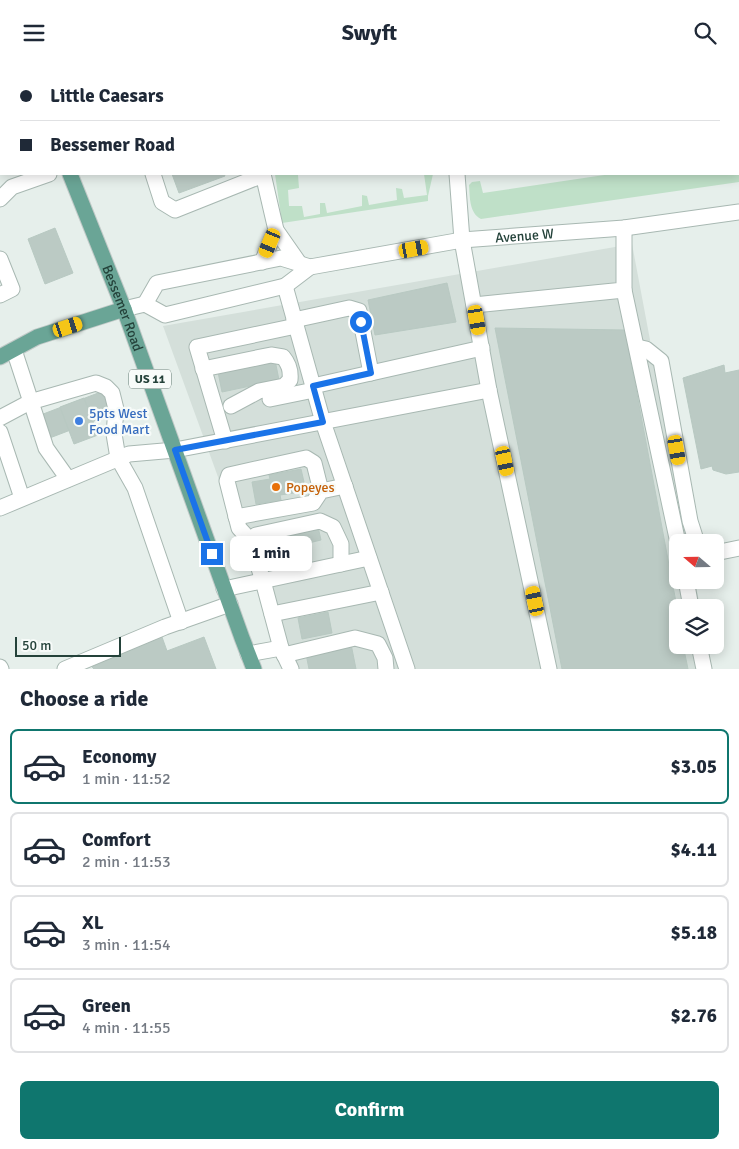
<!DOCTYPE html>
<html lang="en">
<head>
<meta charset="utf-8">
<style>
	body { margin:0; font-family:Signika,sans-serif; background:#f6f6f7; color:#1f2937; height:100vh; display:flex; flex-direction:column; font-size:19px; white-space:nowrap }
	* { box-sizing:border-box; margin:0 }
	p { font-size:16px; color:#747a83 }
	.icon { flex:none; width:28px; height:28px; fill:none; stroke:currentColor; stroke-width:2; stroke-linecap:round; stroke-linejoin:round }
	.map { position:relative; height:604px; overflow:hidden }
	.side { display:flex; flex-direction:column; background:#fff; flex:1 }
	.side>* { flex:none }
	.top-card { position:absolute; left:0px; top:0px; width:740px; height:110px; box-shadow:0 2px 12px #0003; display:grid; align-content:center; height:110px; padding:0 20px; background:#fff }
	.needle { width:32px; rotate:290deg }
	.tools { position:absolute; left:669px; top:469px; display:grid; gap:10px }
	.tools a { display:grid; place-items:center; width:55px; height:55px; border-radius:8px; background:#fff; box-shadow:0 2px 12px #0003; font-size:25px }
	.scale { position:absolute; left:15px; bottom:12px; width:106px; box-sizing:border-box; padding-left:5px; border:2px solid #24423a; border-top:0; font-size:14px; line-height:18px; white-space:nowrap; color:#24423a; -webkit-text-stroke:4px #f7fbf9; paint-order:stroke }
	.end { position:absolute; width:22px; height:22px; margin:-11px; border:6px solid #1a73e8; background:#fff; box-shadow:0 0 0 2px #fff }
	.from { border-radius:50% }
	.bubble { position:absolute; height:35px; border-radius:8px; background:#fff; box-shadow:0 2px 12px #0003; font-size:16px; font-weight:700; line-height:35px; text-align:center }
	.car { position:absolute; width:15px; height:30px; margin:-15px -8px; border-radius:6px; box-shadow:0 0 4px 1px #0007; background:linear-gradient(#f5c518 24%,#345 0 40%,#f5c518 0 76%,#345 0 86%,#f5c518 0) }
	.top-card b { display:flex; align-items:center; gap:18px; height:48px; font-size:19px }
	.top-card b+b { border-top:1px solid #e0e1e3 }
	.top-card i { width:12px; height:12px; background:#1f2937 }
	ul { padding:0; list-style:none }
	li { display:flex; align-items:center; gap:15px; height:75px; margin:0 10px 8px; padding:0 10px; border:2px solid #e0e1e3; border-radius:8px }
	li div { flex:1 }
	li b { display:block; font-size:19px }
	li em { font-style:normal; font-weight:700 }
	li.current { border-color:#0f766e }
	li>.icon { width:45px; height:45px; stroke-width:1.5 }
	h2 { padding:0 20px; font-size:22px; line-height:60px }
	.primary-button { display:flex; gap:10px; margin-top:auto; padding:10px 20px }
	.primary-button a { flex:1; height:58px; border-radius:8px; background:#0f766e; color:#fff; font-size:20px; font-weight:700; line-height:58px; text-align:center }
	header { display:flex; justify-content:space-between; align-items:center; height:65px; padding:0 20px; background:#fff; font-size:22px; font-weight:700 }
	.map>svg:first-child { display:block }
</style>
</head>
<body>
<header><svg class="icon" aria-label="menu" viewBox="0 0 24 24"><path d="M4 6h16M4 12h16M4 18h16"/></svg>Swyft<svg class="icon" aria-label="search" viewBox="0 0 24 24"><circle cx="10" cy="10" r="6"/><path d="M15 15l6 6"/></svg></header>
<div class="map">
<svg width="739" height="604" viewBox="0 0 739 604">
	<rect width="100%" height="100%" fill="#e6efeb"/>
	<path fill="#d4dfda" d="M632,179L688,477L678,478V515H695L700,542H678V580H707L712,604H288L163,261Z"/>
	<g fill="#bfe0c8">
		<path d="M739,88V117L481,154C469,148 470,132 469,120L472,117L480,116L483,128L611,109H739Z"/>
		<path d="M275,109H297L298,110L299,123L288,125L289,141H302L304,152L320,149V138H325L327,148L362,141V130L367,131L369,140L397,135L396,123L402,124L404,133L427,130L424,109H433L428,131V136L282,158Z"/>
	</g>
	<g fill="#bbcac4" stroke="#b8c9c2">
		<path d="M317,0H357L358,1H318Z"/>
		<path d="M687,0H739V11V1Z"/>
		<path d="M172,109H224L225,111L179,128Z"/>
		<path d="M55,163L73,208L45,219L28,174Z"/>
		<path d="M447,218L456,257L375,270L368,235Z"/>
		<path d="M495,263L625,265L678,548V580H683L688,604H562Z"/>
		<path d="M275,295L279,315L222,327L218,307Z"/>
		<path d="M724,300L725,308L739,305V407L726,409L713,405L712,401L701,404L683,313Z"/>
		<path d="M106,325L115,348L47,374L38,351Z"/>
		<path d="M84,333L98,370L74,379L60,342Z"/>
		<path d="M301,404L304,417L299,418L301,427L280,430L281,435L256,439L252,417L270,414L269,410Z"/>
		<path d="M318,462L321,475L275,486L273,472Z"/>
		<path d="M328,547L332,568L302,574L298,553Z"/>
		<path d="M162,572L167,586L204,572L216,604H94L92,602Z"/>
		<path d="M351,579L356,604H309L306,589Z"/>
	</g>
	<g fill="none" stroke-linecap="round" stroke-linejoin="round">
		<g stroke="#a8b8b2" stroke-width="17">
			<g id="minor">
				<path d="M251,0V1"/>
				<path d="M285,0V1"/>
				<path d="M395,0V1"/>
				<path d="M442,0V1"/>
				<path d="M638,0V1"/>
				<path d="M153,109L162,137L175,145L263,110"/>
				<path d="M263,109L276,165L299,198"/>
				<path d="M457,109L462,175L489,325L549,604"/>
				<path d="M0,134L12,122L49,109"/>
				<path d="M0,194L12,224L0,230"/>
				<path d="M262,197L276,165"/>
				<path d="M285,221L323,357L407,604"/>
				<path d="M624,225L678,478"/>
				<path id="s1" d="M145,239L157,218L281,193L310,202L462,175L624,163L739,147"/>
				<path d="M474,240L624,225V163"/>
				<path d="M124,244L145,239L165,250L285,221L310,202"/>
				<path d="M294,255L349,243L359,246L371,308"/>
				<path d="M637,282L646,284L661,296L690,456L697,478"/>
				<path d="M14,285L46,383L68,414"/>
				<path d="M203,304L271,290L283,292C289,299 291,305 290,315L284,321L259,326L231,341"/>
				<path d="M313,321L482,283"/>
				<path d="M270,334L314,325"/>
				<path d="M0,353L30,337L96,318L106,322L112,328L116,344L114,369L118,393L135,423L181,557"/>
				<path d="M0,367L22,433"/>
				<path d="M225,376L197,282L296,261"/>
				<path d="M0,443L129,389L175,385L489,325"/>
				<path d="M236,452L313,438L321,426L345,421"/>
				<path d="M250,475L256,470L320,456L333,462L341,479V499"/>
				<path d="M715,488L739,483"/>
				<path d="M686,515L691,542"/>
				<path d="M224,524L369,493"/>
				<path d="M272,549L381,527"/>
				<path d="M699,580L704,604"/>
				<path d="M281,583L291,604"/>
				<path d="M248,589L281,583L263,516L250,475L239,463L227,416L229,410L306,393L314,398L321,426"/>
				<path d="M284,590L355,573L378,579L385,593L386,604"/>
				<path d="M0,602L1,604"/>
				<path d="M65,604L165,562L230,539"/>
			</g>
		</g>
		<g stroke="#c2cac8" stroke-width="17">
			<g id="major">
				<path d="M25,0L26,1"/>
				<path id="s2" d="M70,109L124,244L242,573L254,604"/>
				<path d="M0,292L37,272L124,244"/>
			</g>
		</g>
		<use href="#minor" stroke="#fff" stroke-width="15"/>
		<use href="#major" stroke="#6aa596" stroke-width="15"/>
	</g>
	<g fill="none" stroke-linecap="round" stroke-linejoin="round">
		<path stroke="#1a73e8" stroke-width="6" d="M212,489L175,385L323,357L313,321L371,308L361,257"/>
	</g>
	<circle fill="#3f7fe0" stroke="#f7fbf9" stroke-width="2" cx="79" cy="356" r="5"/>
	<circle fill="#e8710a" stroke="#f7fbf9" stroke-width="2" cx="276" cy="422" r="5"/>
	<g text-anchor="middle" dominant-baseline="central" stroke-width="4.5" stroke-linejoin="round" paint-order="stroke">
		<rect fill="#f7fbf9" stroke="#637a73" stroke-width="1" x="129" y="304.5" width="42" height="19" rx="4"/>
		<g font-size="12" font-weight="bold" fill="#24423a">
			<text x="150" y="314">US 11</text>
		</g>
		<g font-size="14" fill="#24423a" stroke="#f7fbf9">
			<text stroke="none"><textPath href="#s1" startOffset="398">Avenue W</textPath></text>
			<text stroke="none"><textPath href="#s2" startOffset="144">Bessemer Road</textPath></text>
		</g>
		<g font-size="14" fill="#366cbe" stroke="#f7fbf9" text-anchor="start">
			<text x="89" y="348">5pts West<tspan x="89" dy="16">Food Mart</tspan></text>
		</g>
		<g font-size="14" fill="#c56008" stroke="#f7fbf9" text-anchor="start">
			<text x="286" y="422">Popeyes</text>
		</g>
	</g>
</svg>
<div class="tools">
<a><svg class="needle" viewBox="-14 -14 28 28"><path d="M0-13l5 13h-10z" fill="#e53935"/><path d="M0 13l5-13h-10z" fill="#747a83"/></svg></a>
<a><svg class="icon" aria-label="layers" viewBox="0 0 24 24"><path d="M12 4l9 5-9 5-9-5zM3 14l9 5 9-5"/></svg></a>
</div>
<div class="scale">50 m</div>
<i class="end from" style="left:361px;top:257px"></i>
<i class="end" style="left:212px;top:489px"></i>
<div class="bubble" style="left:230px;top:471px;width:82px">1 min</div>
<i class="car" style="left:270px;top:178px;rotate:203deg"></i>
<i class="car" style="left:414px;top:184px;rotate:80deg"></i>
<i class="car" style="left:477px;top:255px;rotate:170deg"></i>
<i class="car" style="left:68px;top:262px;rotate:72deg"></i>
<i class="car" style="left:677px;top:385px;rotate:170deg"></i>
<i class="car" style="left:505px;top:396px;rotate:168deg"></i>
<i class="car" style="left:535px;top:536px;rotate:348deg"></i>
<div class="top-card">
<b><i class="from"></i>Little Caesars</b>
<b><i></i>Bessemer Road</b>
</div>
</div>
<section class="side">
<h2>Choose a ride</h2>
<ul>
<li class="current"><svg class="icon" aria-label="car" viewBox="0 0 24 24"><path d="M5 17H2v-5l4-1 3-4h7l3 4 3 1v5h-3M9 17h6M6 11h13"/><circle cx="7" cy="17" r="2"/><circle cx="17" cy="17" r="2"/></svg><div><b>Economy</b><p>1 min · 11:52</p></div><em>$3.05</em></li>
<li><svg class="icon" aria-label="car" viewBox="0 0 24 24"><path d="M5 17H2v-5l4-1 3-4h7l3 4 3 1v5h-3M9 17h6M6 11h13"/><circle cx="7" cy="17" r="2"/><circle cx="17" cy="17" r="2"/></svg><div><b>Comfort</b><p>2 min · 11:53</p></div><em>$4.11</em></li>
<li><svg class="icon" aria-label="car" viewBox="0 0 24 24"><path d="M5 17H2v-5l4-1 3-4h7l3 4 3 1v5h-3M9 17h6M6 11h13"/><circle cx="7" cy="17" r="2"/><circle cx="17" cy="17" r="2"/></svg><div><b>XL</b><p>3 min · 11:54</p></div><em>$5.18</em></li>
<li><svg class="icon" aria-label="car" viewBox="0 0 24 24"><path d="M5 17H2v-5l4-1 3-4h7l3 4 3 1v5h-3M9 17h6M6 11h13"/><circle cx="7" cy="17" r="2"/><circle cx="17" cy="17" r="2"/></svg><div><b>Green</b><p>4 min · 11:55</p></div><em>$2.76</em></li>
</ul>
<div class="primary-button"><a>Confirm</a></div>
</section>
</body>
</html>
